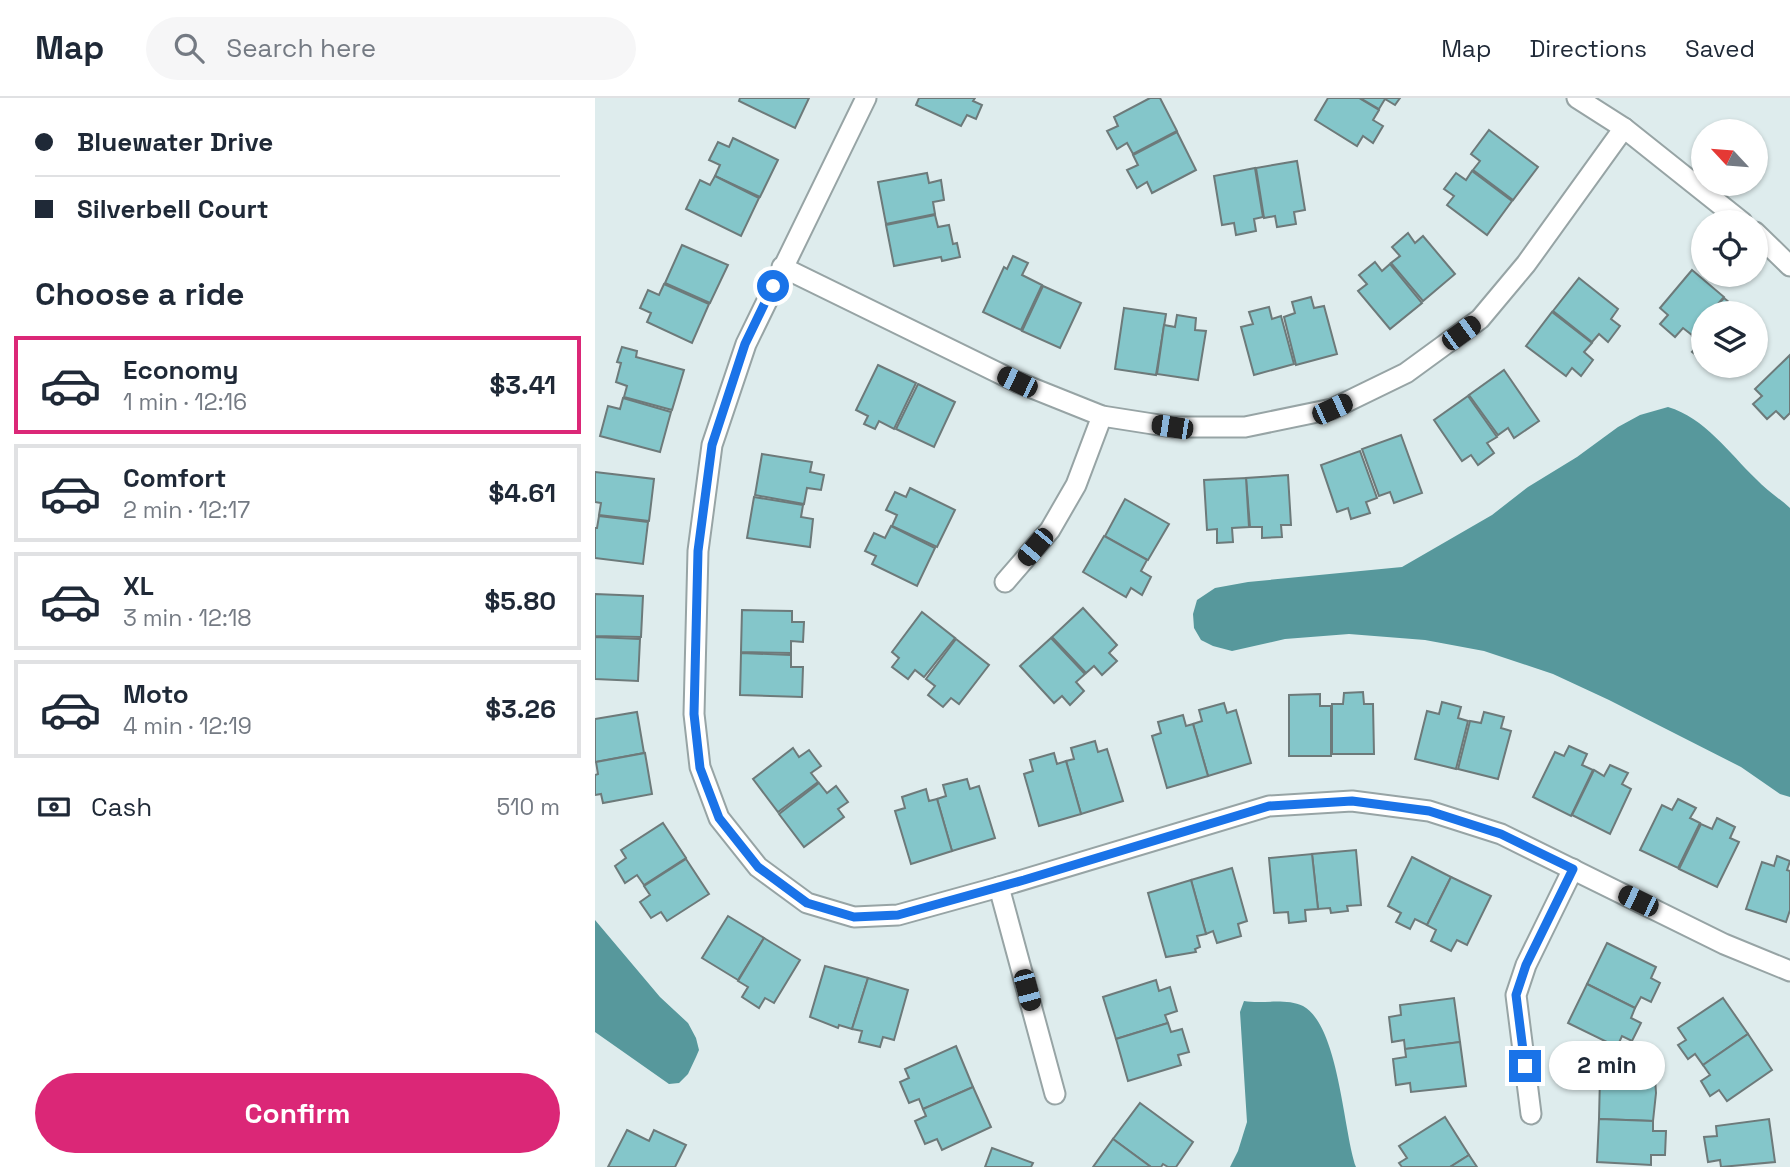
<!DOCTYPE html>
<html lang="en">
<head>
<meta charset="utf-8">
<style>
	body { margin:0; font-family:"Space Grotesk",sans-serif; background:#f6f6f7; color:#1f2937; height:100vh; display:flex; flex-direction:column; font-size:26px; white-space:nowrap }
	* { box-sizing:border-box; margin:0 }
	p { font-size:23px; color:#747a83 }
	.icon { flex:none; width:38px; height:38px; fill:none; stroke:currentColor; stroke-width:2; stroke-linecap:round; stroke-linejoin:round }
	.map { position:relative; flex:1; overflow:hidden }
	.details { display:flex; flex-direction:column; background:#fff; width:595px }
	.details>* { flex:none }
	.banner { display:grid; align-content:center; height:154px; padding:0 35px; background:#fff }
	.needle { width:46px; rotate:296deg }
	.controls { position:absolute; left:1096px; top:21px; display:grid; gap:14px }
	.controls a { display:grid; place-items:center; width:77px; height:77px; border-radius:50%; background:#fff; box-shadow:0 2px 5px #0004; font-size:35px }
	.end { position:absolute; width:32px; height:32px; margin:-16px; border:9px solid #1a73e8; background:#fff; box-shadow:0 0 0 4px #fff }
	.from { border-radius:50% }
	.bubble { position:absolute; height:49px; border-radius:24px; background:#fff; box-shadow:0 2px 5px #0004; font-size:23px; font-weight:700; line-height:49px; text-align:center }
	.car { position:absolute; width:21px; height:42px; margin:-21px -10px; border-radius:9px; box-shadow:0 0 5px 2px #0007; background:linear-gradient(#222 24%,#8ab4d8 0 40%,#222 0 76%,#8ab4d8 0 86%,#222 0) }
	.banner b { display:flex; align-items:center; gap:24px; height:66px; font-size:26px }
	.banner b+b { border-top:2px solid #e0e1e3 }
	.banner i { width:18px; height:18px; background:#1f2937 }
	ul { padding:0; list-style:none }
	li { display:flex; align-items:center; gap:21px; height:98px; margin:0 14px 10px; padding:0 21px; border:4px solid #e0e1e3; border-radius:0px }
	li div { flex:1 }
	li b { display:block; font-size:26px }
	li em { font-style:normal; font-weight:700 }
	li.active { border-color:#db2777 }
	li>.icon { width:63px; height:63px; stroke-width:1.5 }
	h2 { padding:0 35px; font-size:32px; line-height:84px }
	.pay { display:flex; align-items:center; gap:18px; height:77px; padding:0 35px; font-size:26px }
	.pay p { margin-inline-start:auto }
	.action { display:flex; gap:14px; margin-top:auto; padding:14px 35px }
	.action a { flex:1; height:80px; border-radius:42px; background:#db2777; color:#fff; font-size:28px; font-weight:700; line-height:80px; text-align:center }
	header { display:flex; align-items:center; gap:42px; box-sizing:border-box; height:98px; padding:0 35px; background:#fff; border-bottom:2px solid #e0e1e3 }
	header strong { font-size:33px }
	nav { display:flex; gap:38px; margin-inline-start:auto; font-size:24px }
	.search { width:490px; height:63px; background:#f6f6f7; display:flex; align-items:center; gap:18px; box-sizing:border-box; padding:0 24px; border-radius:38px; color:#747a83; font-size:26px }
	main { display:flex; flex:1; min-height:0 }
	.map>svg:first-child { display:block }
</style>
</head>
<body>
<header>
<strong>Map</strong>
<div class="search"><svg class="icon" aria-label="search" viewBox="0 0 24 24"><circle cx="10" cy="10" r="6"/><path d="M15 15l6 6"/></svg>Search here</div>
<nav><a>Map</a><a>Directions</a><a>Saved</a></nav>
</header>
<main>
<section class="details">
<div class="banner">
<b><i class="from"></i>Bluewater Drive</b>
<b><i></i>Silverbell Court</b>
</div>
<h2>Choose a ride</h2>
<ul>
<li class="active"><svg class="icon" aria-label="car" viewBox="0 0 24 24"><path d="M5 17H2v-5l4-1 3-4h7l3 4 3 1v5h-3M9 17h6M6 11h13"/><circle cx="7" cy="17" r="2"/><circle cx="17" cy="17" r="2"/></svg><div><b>Economy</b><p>1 min · 12:16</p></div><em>$3.41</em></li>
<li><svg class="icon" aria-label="car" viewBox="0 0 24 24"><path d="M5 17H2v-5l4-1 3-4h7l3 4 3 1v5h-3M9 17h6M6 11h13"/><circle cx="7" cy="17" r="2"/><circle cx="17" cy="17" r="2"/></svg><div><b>Comfort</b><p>2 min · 12:17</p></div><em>$4.61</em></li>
<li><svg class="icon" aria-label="car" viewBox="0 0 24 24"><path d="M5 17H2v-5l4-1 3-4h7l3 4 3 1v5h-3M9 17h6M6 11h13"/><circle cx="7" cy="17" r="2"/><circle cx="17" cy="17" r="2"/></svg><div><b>XL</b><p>3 min · 12:18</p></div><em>$5.80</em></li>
<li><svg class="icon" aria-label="car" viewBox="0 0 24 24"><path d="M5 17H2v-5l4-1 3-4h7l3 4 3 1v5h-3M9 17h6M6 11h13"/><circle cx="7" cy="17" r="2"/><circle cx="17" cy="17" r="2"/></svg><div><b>Moto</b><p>4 min · 12:19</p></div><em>$3.26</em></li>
</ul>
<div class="pay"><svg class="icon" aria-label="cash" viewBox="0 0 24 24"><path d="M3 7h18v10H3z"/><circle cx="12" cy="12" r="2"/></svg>Cash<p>510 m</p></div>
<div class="action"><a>Confirm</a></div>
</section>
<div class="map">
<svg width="1195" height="1069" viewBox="0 0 1195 1069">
	<rect width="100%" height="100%" fill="#deeced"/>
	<g fill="#57989c">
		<path d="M1073,309C1110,320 1134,355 1161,381C1171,392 1184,400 1195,410V699L1185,696L1146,669L1014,602L958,576L889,553L830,542L754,536L690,541L637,553L618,548L606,542L599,530L598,516L602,502L620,490L653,484L807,469L897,417L933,389L982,359L1023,329L1045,317Z"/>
		<path d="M0,822L65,899L93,925L101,940L104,952L101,959L93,976L84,985L74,986L0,934Z"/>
		<path d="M649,903C667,906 691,900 708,908C744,928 748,1031 761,1069H635L643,1053L652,1024L645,914Z"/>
	</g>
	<g fill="#84c6ca" stroke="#6d7a7a" stroke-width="2">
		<path d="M145,0H214L200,30L144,3Z"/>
		<path d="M324,0H380L378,3L387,7L381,21L372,17L366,28L321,7Z"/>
		<path d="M555,0H565L582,33L538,56L532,45L522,51L512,33L523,28L519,19Z"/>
		<path d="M733,0H764L784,12L778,22L788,28L778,45L768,38L762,48L720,22Z"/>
		<path d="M765,0H805L800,7L790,1L784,11Z"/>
		<path d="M894,32L943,69L918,102L878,72L885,63L876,56Z"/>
		<path d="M582,34L601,72L557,95L552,84L542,90L532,72L543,67L538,57Z"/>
		<path d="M138,40L183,62L165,99L120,78L125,67L114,62L123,44L134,49Z"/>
		<path d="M702,63L710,112L699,114L701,126L682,129L680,118L669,120L661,70Z"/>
		<path d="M660,70L668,119L659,121L661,133L641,137L639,125L627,127L619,78Z"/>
		<path d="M877,73L917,103L892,137L852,107L859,98L849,91L861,75L871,82Z"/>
		<path d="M332,75L334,85L346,82L349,102L338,104L340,116L291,126L283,84Z"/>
		<path d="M120,78L164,100L146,138L91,111L105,82L115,87Z"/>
		<path d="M340,117L343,129L354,127L358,146L362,145L365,159L347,163L346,159L299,168L291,127Z"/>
		<path d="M813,135L820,145L828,138L860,176L828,203L796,165L805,158L797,149Z"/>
		<path d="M87,147L133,167L115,205L70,185Z"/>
		<path d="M418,158L433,165L427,177L447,187L426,232L388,214L409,169L412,171Z"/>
		<path d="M780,164L787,173L795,166L827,205L795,231L763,193L772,186L764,177Z"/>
		<path d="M1097,172L1129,199L1115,215H1108V224L1097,237L1088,230L1080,239L1065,226L1073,217L1065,210Z"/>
		<path d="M984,180L1023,211L1016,221L1025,228L1013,244L1004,236L997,244L958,213Z"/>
		<path d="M69,186L114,206L97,245L52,224L56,215L45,210L53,192L64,197Z"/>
		<path d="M448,188L486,205L465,250L427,233Z"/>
		<path d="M716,199L719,210L729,208L742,256L701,267L689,219L700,215L697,204Z"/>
		<path d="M1129,200L1147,215H1116Z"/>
		<path d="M674,209L677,221L686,218L699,266L659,277L646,229L658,226L654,214Z"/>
		<path d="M529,210L571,216L561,277L520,271Z"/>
		<path d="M957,214L997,245L989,254L998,262L986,278L977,270L971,278L931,248Z"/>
		<path d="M582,217L601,220L600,232L611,233L603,282L562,276L569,227L580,229Z"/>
		<path d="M1108,225V263L1097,254L1105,245L1097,238Z"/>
		<path d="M27,249L42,253L41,259L89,272L77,312L29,299L32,288L21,284L26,265L22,264Z"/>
		<path d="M1195,257V315L1189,321L1181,313L1172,321L1158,306L1167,298L1160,291Z"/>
		<path d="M283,267L321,285L299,331L284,323L280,331L269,326L273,318L261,312Z"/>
		<path d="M909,272L944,323L919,340L913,330L903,337L874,297Z"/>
		<path d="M323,286L360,304L339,349L301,331Z"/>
		<path d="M873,298L902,339L892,345L899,355L883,367L876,357L867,363L839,322Z"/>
		<path d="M28,300L76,314L65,354L5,338L13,308L25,311Z"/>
		<path d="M806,337L827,395L799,405L795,394L784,398L767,351Z"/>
		<path d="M765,353L782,400L771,404L775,415L756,421L753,410L742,414L726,367Z"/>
		<path d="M167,356L217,364L215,374L229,377L226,392L212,390L209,406L160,397Z"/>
		<path d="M0,374L59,381L54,423L4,417L6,405L0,404Z"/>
		<path d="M693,377L696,427H686L687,439L667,440V429H655L651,380Z"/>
		<path d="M651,380L654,429L637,430L638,444L622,445V431L612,432L609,382Z"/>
		<path d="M315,390L360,412L342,449L297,428L302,417L291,412L300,394L311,399Z"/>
		<path d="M159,399L208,407L206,419L218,421L215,449L152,440Z"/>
		<path d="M530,401L574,426L553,462L510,438Z"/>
		<path d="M4,418L53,424L48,466L0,460V430H2Z"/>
		<path d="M296,428L340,450L322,488L277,466L281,458L270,453L279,435L290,440Z"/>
		<path d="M509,438L552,462L546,473L556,479L547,497L536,490L531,499L488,474Z"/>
		<path d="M0,496L48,498L46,539L0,538Z"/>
		<path d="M488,510L522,547L514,555L522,563L507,577L499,568L491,575L457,539Z"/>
		<path d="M147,512L197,513V524H209L208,544L196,543V555L146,554Z"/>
		<path d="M327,514L360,540L329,579L320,572L313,581L297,569L304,560L297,554Z"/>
		<path d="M0,539L45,541L43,583L0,581Z"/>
		<path d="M456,540L490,576L481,584L489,593L475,607L467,598L459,605L425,568Z"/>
		<path d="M361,541L394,567L364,606L356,600L348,609L333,597L340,588L331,581Z"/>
		<path d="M146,555L196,557V569H208L207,599L145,597Z"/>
		<path d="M768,594L769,606H778L779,656H737V606H748L749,595Z"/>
		<path d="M725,596V608H736V658H694V597Z"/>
		<path d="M847,604L866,609L863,620L873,623L861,671L820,661L832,613L844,616Z"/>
		<path d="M629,605L632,615L641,612L656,665L613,678L598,626L607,623L604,612Z"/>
		<path d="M42,614L49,655L0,664V621Z"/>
		<path d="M889,614L909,619L906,630L916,633L903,681L863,671L875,623L886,625Z"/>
		<path d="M588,617L591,628L598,626L613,678L572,690L557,638L566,635L563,624Z"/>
		<path d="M500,643L503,654L512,651L528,703L486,716L471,663L479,661L476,650Z"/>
		<path d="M974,648L992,656L987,667L998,672L976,718L938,699L960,654L969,658Z"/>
		<path d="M198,650L204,659L214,652L226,668L216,675L223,684L183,714L158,681Z"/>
		<path d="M50,655L57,696L8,705L6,696L0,697V677L3,676L1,664Z"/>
		<path d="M459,655L462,666L471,663L486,716L444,728L429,676L438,673L435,662Z"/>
		<path d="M1015,667L1033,675L1027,686L1036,691L1015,736L977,717L999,672L1009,678Z"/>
		<path d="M372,681L375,691L384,688L400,740L357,753L342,701L351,698L348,687Z"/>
		<path d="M224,685L232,695L241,688L253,704L243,711L249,719L209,749L184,716Z"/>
		<path d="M331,691L334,703L342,701L357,753L316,766L300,713L310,710L307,699Z"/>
		<path d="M1083,701L1101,710L1095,720L1105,725L1083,770L1045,752L1067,707L1077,712Z"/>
		<path d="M1122,720L1140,729L1135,740L1144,744L1122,789L1084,771L1106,726L1117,731Z"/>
		<path d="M68,725L91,760L49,787L42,777L30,785L20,768L31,760L26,752Z"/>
		<path d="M761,752L766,807L752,808L753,813L736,815L735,810L723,811L717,756Z"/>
		<path d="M717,756L723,811L710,812L711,823L694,825L693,814L679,815L674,760Z"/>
		<path d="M1182,758L1195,763L1192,772L1195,773V812L1191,824L1151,811L1167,764L1179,768Z"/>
		<path d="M817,759L856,779L832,827L820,821L815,831L801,824L806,815L793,808Z"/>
		<path d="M91,761L114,796L72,823L66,814L56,820L45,804L55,797L49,788Z"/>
		<path d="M637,770L652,823L643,826L646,838L622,845L618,833L611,836L596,782Z"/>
		<path d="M856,779L896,798L872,847L862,842L856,853L836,843L841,832L832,827Z"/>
		<path d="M596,782L611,836L602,838L605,849L600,851L601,854L571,859L553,795Z"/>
		<path d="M133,818L169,840L143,882L107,860Z"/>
		<path d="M169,840L205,862L179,905L170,900L164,910L147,899L153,889L143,883Z"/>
		<path d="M1012,845L1061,869L1056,880L1065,885L1056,904L1046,899L1040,910L992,886Z"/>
		<path d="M230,868L273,880L257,931L244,927L243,930L215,919Z"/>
		<path d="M273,880L313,892L299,942L288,939L285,949L264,944L267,933L257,931Z"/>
		<path d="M561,882L564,893L575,889L582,913L570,917L573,925L521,941L508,899Z"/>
		<path d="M992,886L1040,910L1036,920L1046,925L1037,943L1027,938L1022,949L973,925Z"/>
		<path d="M859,900L865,944L810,951L809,942L797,944L794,919L806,917L805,907Z"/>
		<path d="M1128,900L1153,936L1108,967L1100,956L1093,961L1083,947L1091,942L1083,930Z"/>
		<path d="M573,925L576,934L587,931L594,954L583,957L586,967L533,983L521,941Z"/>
		<path d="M1153,936L1177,972L1132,1003L1124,992L1115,998L1106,983L1115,977L1108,967Z"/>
		<path d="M865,944L871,988L816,994L815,985L801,987L798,961L811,959L810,951Z"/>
		<path d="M361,948L378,989L328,1011L324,1001L314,1005L305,984L314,980L310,971Z"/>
		<path d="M1005,978L1060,980L1061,995L1058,1023L1004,1021Z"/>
		<path d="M378,989L396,1029L347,1052L342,1041L330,1046L320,1023L331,1018L328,1011Z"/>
		<path d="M545,1005L598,1044L581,1069H573L568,1066L566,1069H556L518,1041Z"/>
		<path d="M850,1019L874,1057L855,1069H807L804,1065L812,1060L804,1048Z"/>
		<path d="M1004,1021L1058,1023V1033H1071L1070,1057H1056V1067L1002,1064Z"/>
		<path d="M1174,1021L1180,1064L1126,1069L1125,1062L1113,1064L1109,1039L1122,1038L1121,1028Z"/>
		<path d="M32,1032L54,1043L59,1032L91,1047L80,1069H13Z"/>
		<path d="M518,1041L556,1069H498Z"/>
		<path d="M397,1050L438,1065L436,1069H390Z"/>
		<path d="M874,1057L882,1069H855Z"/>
	</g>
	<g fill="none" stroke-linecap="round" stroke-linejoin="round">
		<g stroke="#97a4a5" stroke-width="23">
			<g id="minor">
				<path d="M271,0L151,246L117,347L103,453L99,616L105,669L124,720L163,769L212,805L259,819L303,817L404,789L674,708L757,703L834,713L906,736L1129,846L1195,873"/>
				<path d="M982,0L1029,30L1147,124"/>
				<path d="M1160,134L1195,168"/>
				<path d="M187,169L422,284L507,318L577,329H650L737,311L811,275L885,221L931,166L1029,30"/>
				<path d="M410,484L455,432L481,387L507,318"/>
				<path d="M404,789L460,996"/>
				<path d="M936,1016L921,897L931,867L978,771"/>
			</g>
		</g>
		<use href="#minor" stroke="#fff" stroke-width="19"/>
	</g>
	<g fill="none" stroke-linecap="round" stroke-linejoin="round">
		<path stroke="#1a73e8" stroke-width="9" d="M178,188L150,246L117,347L103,453L99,616L105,670L124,720L163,769L212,805L259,819L303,817L429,782L674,708L757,703L834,713L906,736L978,771L931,867L921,897L930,968"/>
	</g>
</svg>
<div class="controls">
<a><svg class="needle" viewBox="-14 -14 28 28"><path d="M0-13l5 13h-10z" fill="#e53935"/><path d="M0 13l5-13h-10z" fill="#747a83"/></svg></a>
<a><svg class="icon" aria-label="locate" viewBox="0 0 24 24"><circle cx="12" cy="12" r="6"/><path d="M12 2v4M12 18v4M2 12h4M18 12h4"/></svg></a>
<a><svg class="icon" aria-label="layers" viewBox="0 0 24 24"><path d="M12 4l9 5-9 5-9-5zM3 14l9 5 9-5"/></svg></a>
</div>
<i class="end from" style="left:178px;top:188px"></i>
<i class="end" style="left:930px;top:968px"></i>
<div class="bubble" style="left:954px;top:943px;width:116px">2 min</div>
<i class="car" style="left:866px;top:235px;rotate:54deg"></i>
<i class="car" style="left:422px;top:284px;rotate:296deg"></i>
<i class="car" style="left:737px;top:311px;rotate:65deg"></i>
<i class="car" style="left:577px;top:329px;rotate:279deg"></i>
<i class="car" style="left:440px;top:449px;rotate:220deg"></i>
<i class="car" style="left:1043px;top:803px;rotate:296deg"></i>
<i class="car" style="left:432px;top:892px;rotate:165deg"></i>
</div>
</main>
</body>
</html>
